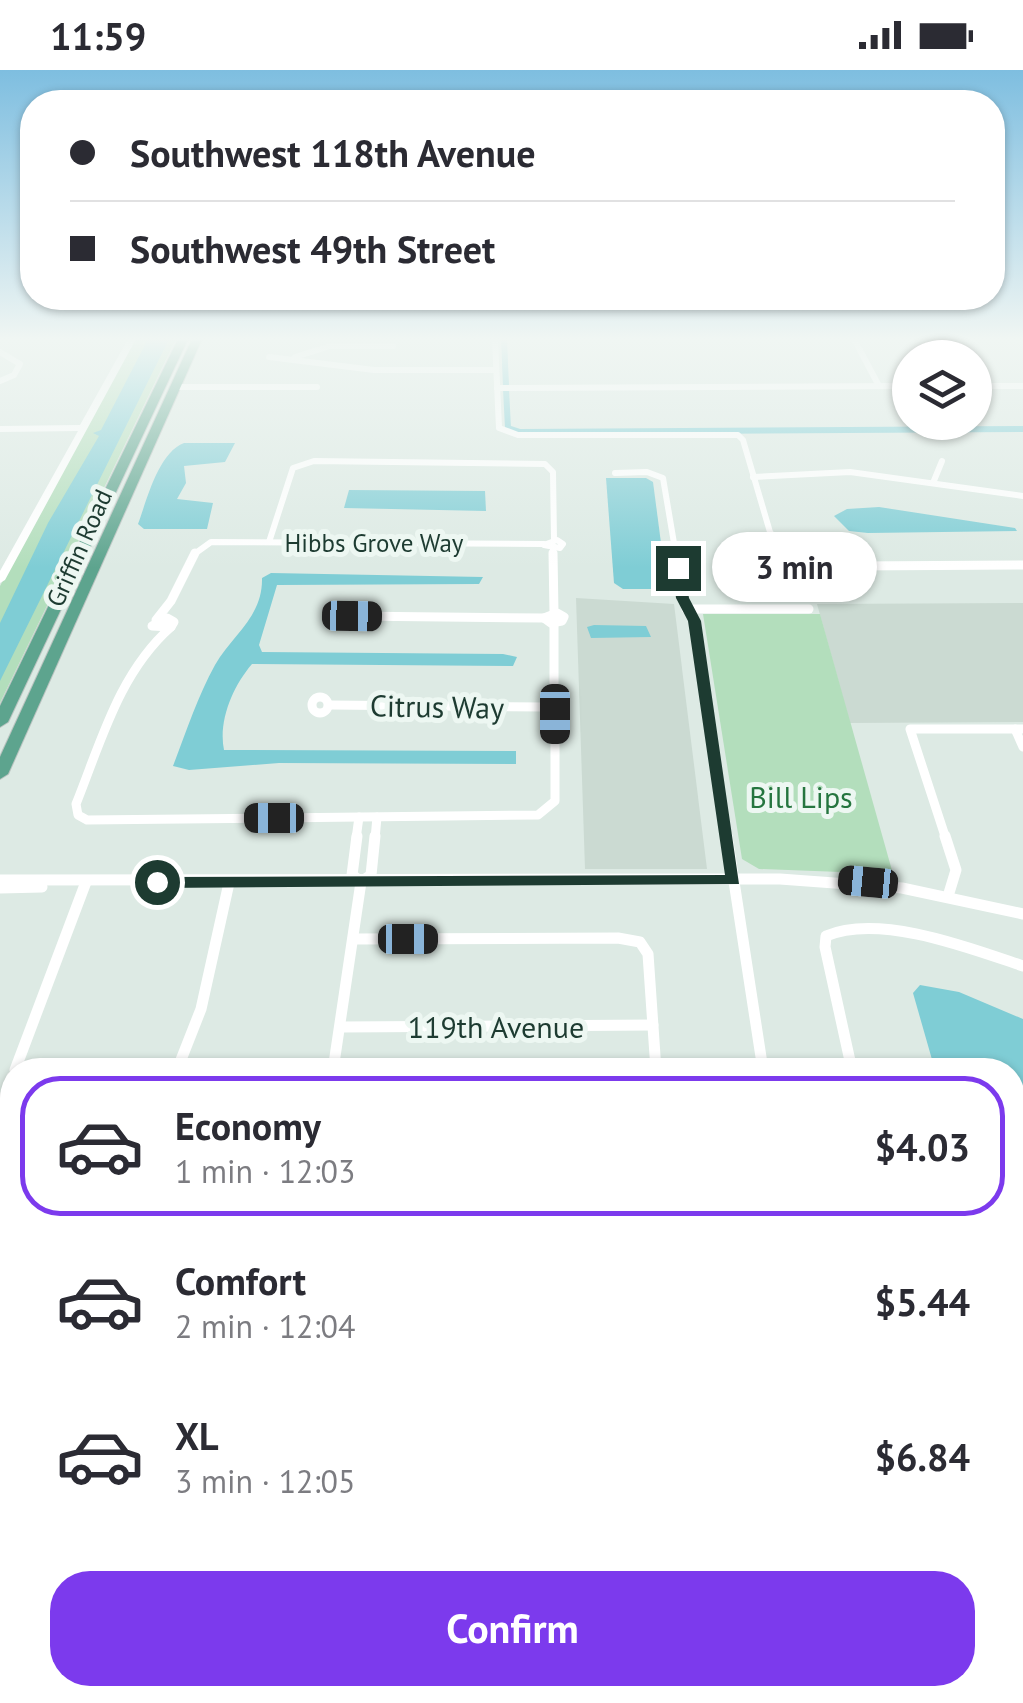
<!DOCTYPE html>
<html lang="en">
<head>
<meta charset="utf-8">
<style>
	body { margin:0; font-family:"PT Sans",sans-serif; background:#f7f7f7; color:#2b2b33; height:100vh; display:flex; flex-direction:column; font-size:38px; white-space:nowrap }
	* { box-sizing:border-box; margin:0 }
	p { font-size:32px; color:#7c7c81 }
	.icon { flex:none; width:55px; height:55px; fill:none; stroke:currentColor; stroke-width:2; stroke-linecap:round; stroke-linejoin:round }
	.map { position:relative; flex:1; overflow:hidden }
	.side { position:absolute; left:0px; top:988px; width:1025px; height:648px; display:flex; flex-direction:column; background:#fff; border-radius:40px 40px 0 0; box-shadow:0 2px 8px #0004 }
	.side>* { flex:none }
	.guide { position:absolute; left:20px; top:20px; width:985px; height:220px; border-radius:40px; box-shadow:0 2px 8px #0004; display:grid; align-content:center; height:220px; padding:0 50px; background:#fff }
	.tools { position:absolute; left:892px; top:270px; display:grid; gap:20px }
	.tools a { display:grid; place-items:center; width:100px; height:100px; border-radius:50%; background:#fff; box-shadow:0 2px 8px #0004; font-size:50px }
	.end { position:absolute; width:45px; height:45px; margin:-22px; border:12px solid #1d3b31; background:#fff; box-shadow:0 0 0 5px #fff }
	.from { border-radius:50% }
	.bubble { position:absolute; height:70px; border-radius:35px; background:#fff; box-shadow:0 2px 8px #0004; font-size:32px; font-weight:600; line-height:70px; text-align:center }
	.car { position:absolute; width:30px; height:60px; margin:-30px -15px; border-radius:12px; box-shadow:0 0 8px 2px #0007; background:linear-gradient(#222 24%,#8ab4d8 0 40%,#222 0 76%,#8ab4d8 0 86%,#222 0) }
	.guide b { display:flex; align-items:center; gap:35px; height:95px; font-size:38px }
	.guide b+b { border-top:2px solid #e1e1e2 }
	.guide i { width:25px; height:25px; background:#2b2b33 }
	ul { padding:18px 0 0; list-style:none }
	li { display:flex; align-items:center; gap:30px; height:140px; margin:0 20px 15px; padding:0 30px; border:5px solid transparent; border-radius:40px }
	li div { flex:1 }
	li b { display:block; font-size:38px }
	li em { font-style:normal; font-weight:600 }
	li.current { border-color:#7c3aed }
	li>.icon { width:90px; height:90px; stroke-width:1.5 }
	.cta { display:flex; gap:20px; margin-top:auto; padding:20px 50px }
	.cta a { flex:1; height:115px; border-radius:40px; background:#7c3aed; color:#fff; font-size:40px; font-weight:600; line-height:115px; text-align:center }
	.status { display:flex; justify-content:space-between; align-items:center; height:70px; padding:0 50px; background:#fff; direction:ltr }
	.status svg { height:28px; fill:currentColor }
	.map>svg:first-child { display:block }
</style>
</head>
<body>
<div class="status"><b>11:59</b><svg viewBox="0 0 49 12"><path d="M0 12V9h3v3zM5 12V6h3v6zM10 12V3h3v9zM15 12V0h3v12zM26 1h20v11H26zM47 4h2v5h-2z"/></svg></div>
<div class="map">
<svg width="1023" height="1633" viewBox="0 0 1023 1633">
	<rect width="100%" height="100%" fill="#ddeae4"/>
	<g fill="#cbdad2">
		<path d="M576,528L674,534L707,799H585Z"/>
		<path d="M1023,533V652L850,653L817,534Z"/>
	</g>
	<g fill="#b3debc">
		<path d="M134,269H176L0,633V516Z"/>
		<path d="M703,544H820L893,804L759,799L742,789Z"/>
		<path d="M362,1623L604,1622V1633H362Z"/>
	</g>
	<g fill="#7fcdd5">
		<path d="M148,269H169L0,611V553L48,453L99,366L93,363L101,360Z"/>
		<path d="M184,373H235L225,392L184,396L186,413L177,429L213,433L207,459H144L138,454C147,430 158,383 184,373Z"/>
		<path d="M606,408H646L653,412L666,511L661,519H623L614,513Z"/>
		<path d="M349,420L485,421L486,441L344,438Z"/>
		<path d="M879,437L1015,458L1017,461L868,463L849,461L834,446L847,439Z"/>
		<path d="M271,503L483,507L479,514L277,515L259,575L262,582L503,584L517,587L513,596L252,594C233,616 218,651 224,680L516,681V694L279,693L189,700L173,696C186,662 198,626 215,595C232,565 263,547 262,508Z"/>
		<path d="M594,555L646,556L651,567L591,568L587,557Z"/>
		<path d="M920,915L959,922L1023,949V1103H1013L1012,1000H935L913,923Z"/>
	</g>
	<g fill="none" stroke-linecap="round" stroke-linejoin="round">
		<g stroke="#7fcdd5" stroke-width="6">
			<path d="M504,269L505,291"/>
			<path d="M505,294L506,315"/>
			<path d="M506,319L508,358L520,362L1023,359"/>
		</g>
		<g stroke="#7fcdd5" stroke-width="15">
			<path d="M1012,1269H1023"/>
			<path d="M0,1278H12"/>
		</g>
		<g stroke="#bbc4c1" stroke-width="2">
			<g id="primary">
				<path d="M178,269H188L8,652L0,657V636Z"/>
				<path d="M192,269H202L8,704L0,709V687Z"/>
			</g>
		</g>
		<g stroke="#fff" stroke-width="6">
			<path d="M495,269L499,358L518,365H738L743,370L770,462L776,471L800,485"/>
			<path d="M854,269L879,316"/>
			<path d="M0,282L20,294L14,305L0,311"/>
			<path d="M269,287L374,300H496"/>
			<path d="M295,287L330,276H393"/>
			<path d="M975,316H1023"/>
			<path d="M175,317H317"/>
			<path d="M497,318L910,316"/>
			<path d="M615,403L647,402L663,408L676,485"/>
			<path d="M753,407L850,402L1023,426"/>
			<path d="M933,413L942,391"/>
			<path d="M557,470L563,474L560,478L544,475Z"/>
			<path d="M269,472L293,398L314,391L545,394L553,402L554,470"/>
			<path d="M553,479V485"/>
			<path d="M193,485L211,472L544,474"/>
		</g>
		<g stroke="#fff" stroke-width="9">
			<path d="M553,483L554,543"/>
			<path d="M675,483L683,529L694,551L727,769"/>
			<path d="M793,483L855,496L1023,495"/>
			<path d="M686,539H809"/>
			<path d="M336,542H348L351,546L336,551L332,546Z"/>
			<path d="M557,543L564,547L562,551L551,553L544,548Z"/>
			<path d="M351,546L544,548"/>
			<path d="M167,548L174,552L171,557L152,556Z"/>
			<path d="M156,550L171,531L195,483"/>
			<path d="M554,553V632"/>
			<path d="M171,557C119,603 101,672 76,734L78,745L87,750L538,745L555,731V643"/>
			<circle cx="320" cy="635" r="8"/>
			<circle cx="555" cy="638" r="8"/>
			<path d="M330,635L544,637"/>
			<path d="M1015,659L1023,677"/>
			<path d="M356,769L359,747"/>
			<path d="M375,769L377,747"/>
			<path d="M946,769L910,659H1023"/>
		</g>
		<g stroke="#fff" stroke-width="11">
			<path d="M357,766L352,805L360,811"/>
			<path d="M727,766L763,1000"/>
			<path d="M945,766L956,800L949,823"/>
			<path d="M0,810L780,809L902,818L1023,844"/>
			<path d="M0,818L42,817"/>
			<path d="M353,869L618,868L640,872L648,884L656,1000"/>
			<path d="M340,957L653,955"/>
			<path d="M15,1000L86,812"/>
			<path d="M177,1000L201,939L229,813"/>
			<path d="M333,1000L361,812L371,805L375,766"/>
			<path d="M852,1000L825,877L826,866C879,843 970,878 1023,896"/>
			<path d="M0,1040L12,1007"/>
		</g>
		<g stroke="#fff" stroke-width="15">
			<path d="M1012,1170H1023"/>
			<path d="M1012,1371H1023"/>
			<path d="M1012,1512L1023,1544"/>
			<path d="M713,1622L714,1633"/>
			<path d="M854,1622L856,1633"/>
		</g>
		<path fill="#fff" fill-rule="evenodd" d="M128,269H136L5,510L0,513V501L78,361L0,362V356L80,355Z"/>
		<use href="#primary" fill="#5da48e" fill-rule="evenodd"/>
	</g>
	<rect fill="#99a9a2" x="0" y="1356" width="12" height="221"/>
	<path fill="#b2c5bc" stroke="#7d8a84" stroke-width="2.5" d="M0,1356H12V1562L0,1563Z"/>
	<linearGradient id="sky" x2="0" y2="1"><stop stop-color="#7ebee0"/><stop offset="0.54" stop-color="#f0f6f3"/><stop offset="1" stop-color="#f0f6f3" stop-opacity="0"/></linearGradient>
	<rect width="1023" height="498" fill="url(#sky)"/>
	<path fill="#1d3b31" d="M678,495L684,498L689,528L701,551L739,814L157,818L149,812L157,807L725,805L688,551L676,528L672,498Z"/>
	<g text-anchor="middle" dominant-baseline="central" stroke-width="10" stroke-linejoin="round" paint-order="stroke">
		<g font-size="25" fill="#1d3b31" stroke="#edf7f2">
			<text x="374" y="473">Hibbs Grove Way</text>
			<text transform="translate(79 478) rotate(-66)">Griffin Road</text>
		</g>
		<g font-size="30" fill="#1d3b31" stroke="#edf7f2">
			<text transform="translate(437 636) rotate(1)">Citrus Way</text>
			<text x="496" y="956">119th Avenue</text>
		</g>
		<g font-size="30" fill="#25753f" stroke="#edf7f2">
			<text x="801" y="726">Bill Lips</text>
		</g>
	</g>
</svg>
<div class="tools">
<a><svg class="icon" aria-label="layers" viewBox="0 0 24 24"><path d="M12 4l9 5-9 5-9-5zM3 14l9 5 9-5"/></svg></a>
</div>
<i class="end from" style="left:157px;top:812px"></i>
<i class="end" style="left:678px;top:498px"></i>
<div class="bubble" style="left:712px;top:462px;width:165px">3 min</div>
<i class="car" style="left:352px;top:546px;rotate:91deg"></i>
<i class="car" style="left:555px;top:644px;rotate:180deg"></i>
<i class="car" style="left:274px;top:748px;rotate:270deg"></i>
<i class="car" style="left:868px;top:812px;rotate:275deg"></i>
<i class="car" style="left:408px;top:869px;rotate:90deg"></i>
<div class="guide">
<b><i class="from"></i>Southwest 118th Avenue</b>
<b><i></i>Southwest 49th Street</b>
</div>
<section class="side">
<ul>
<li class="current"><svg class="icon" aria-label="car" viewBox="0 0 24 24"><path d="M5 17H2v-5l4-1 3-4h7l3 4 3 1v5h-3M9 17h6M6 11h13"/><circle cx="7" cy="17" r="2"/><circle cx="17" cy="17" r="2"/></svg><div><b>Economy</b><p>1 min · 12:03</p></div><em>$4.03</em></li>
<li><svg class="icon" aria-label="car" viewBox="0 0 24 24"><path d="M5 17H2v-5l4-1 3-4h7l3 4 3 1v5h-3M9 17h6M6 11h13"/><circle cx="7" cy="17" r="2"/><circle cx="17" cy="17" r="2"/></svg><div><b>Comfort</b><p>2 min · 12:04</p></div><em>$5.44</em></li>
<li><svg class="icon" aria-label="car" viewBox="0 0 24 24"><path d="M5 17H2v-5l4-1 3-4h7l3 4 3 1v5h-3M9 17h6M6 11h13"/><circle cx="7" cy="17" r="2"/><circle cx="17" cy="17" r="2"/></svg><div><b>XL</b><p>3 min · 12:05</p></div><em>$6.84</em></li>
</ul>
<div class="cta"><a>Confirm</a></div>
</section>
</div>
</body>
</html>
